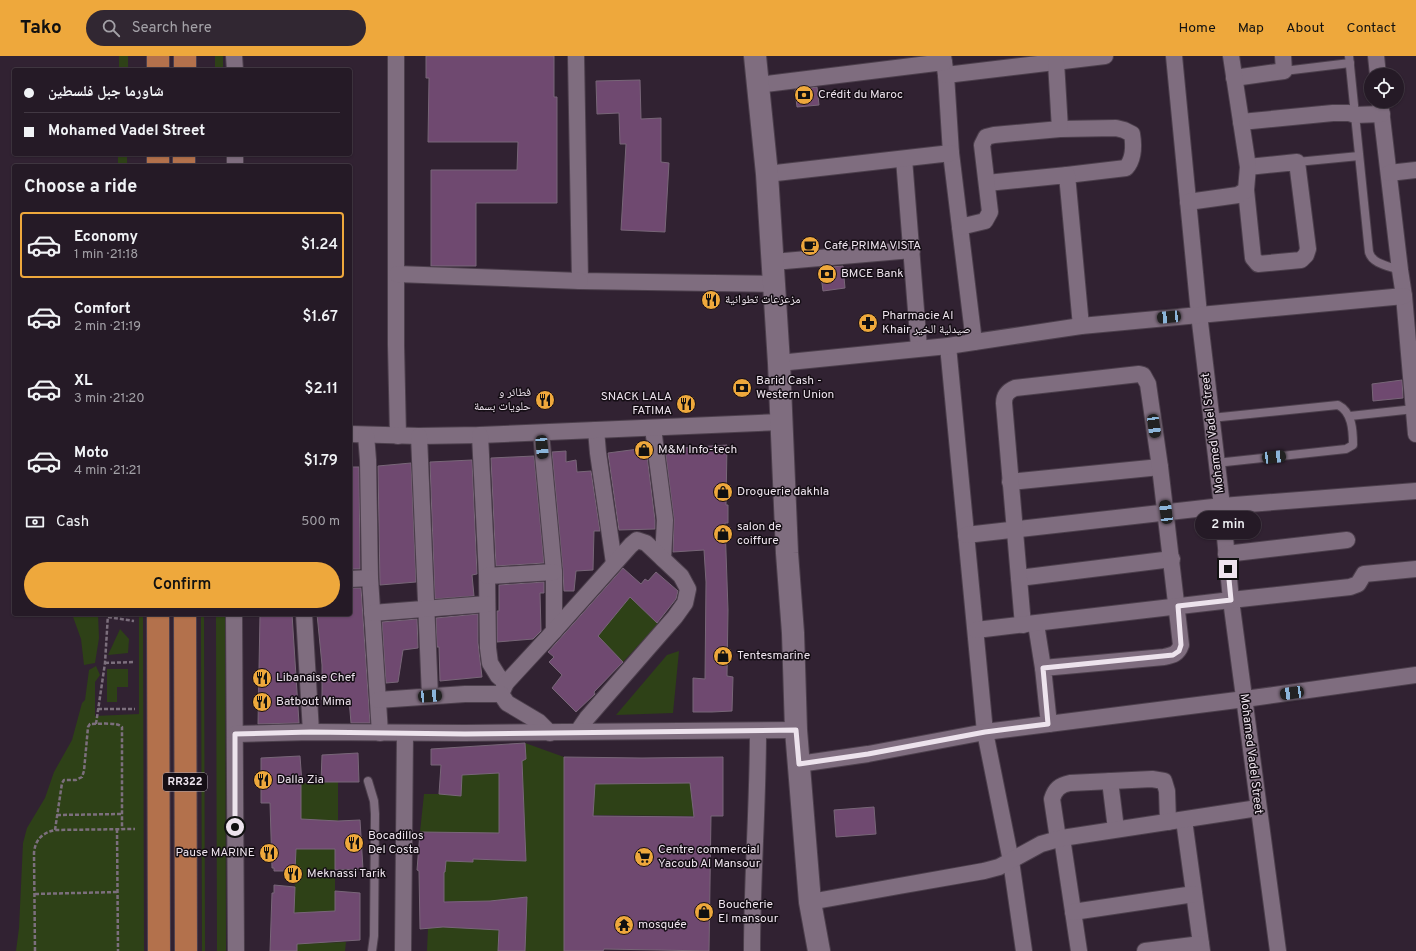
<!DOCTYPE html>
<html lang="en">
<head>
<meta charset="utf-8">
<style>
	body { margin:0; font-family:Overpass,"Noto Naskh Arabic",sans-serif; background:#312732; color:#f1f3f6; height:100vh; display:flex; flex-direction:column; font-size:15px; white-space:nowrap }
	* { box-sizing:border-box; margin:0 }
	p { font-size:13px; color:#a3a1a7 }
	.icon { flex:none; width:22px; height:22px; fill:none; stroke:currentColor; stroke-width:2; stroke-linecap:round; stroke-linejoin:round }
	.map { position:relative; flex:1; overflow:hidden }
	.details { position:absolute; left:12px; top:108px; width:340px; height:452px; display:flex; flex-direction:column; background:#251a26; border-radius:4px; box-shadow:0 1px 3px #0004,0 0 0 1px #423843 }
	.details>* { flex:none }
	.top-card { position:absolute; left:12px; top:12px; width:340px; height:88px; border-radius:4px; box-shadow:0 1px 3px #0004,0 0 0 1px #423843; display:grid; align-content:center; height:88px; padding:0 12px; background:#251a26 }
	.controls { position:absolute; left:1364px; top:12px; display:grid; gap:8px }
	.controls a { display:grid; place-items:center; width:40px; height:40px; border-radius:50%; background:#251a26; box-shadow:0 1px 3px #0004,0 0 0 1px #423843; font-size:20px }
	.end { position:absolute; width:18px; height:18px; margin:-9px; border:5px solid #ede3ed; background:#111; box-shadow:0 0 0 2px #111 }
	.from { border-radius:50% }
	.bubble { position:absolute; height:28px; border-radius:14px; background:#251a26; box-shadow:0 1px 3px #0004,0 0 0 1px #423843; font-size:13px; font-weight:600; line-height:28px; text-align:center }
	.car { position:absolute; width:12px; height:24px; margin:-12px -6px; border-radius:5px; box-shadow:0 0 3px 1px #0007; background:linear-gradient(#222 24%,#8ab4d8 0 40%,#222 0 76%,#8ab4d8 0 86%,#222 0) }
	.top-card b { display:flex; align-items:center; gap:14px; height:38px; font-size:15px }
	.top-card b+b { border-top:1px solid #423843 }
	.top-card i { width:10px; height:10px; background:#f1f3f6 }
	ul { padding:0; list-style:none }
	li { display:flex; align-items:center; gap:12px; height:66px; margin:0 8px 6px; padding:0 4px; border:2px solid transparent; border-radius:4px }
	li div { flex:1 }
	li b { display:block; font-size:15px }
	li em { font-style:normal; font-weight:600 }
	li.current { border-color:#eea83c }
	li>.icon { width:36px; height:36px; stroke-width:1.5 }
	h2 { padding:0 12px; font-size:18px; line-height:48px }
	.pay { display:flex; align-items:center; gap:10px; height:44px; padding:0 12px; font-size:15px }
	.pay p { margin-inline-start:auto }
	.cta { display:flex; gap:8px; margin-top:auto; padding:8px 12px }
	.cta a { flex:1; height:46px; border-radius:24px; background:#eea83c; color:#111; font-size:16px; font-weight:600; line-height:46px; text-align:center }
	header { display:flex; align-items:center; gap:24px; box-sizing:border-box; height:56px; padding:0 20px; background:#eea83c; color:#111 }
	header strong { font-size:19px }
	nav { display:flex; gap:22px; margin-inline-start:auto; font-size:14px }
	.search { width:280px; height:36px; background:#312732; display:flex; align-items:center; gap:10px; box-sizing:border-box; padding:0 14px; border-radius:22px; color:#a3a1a7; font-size:15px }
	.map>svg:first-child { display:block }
</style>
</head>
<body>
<header>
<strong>Tako</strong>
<div class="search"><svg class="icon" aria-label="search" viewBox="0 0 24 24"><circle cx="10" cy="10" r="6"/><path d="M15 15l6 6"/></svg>Search here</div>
<nav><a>Home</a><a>Map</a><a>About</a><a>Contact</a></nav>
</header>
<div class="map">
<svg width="1416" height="895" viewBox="0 0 1416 895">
	<rect width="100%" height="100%" fill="#312232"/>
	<g fill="#2e4117">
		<rect x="119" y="0" width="9" height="14"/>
		<rect x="215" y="0" width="8" height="14"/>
		<rect x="118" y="98" width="9" height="12"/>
		<path d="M630,541L658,568L623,606L598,580Z"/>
		<path d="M72,558H98L99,582L95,607L84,609L81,583Z"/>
		<path d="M139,558H143L144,895H16L19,872L23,787L27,772L45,742L54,716L72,684L82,647L85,644L89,614L96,610L100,619L95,626V660L139,658Z"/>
		<path d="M201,558H204L205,895H202Z"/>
		<path d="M216,558H225L226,895H217Z"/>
		<path d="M120,573L129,583L128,597L108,599Z"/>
		<path d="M679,595L673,657L616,659L667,599Z"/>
		<path d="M107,613H128V631H117V646H107Z"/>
		<path d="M525,687L564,701V895H525L527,841L490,845H444V832L419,831L420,815L445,816L446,803L459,806H473V803L526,805L522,705L526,703Z"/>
		<path d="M499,717L504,781L420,776L424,738H439L462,719Z"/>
		<path d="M338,726V765L300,763V727Z"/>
		<path d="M690,727L694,760L593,759L595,728Z"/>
		<path d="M296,793H335V855L294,857Z"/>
		<path d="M499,868L498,895H427L428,872L441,871L490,873Z"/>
		<path d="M346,886L345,895H297V888Z"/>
	</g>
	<g fill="#6f4970" stroke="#786678" fill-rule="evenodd">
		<path d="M426,0H554V41H557V147H476V210H431V114H517L518,86H428L429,22H426Z"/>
		<path d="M640,24L641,63L661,62V106L669,107L665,176L621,174L626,88H620L619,57L597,58L596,25Z"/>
		<path d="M817,31L819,49L797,51L795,34Z"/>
		<path d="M843,210L845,232L823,235L820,212Z"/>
		<path d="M1402,324L1403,342L1373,345L1372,328Z"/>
		<path d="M727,389L726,449H728V467H725L728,554L727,620L733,621L732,655L712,656H693V622L705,623L706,526L704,494L673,496L674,463L665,393Z"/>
		<path d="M646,392L655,464V473L619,474L608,397Z"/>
		<path d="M566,395V406L576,404L577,416L591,415L600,475H594L593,514L576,515L574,535H564L563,515L552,396Z"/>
		<path d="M534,400L544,507L496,510L491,402Z"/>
		<path d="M472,404L477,518L472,519L474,540L435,543L430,406Z"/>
		<path d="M411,407L416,526L380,529L378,410Z"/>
		<path d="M350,411H359L360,513H350Z"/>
		<path d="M623,512L641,528L645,523L648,525L656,516L678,535L676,543L657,567L630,541L598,580L623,606L594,636L595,638L576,656L552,632L562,619L549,606L554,601L548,596Z"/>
		<path d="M544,526V537H540L541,575L533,583L497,586V555H499V529Z"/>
		<path d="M350,532H361L370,667H351L349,643L322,644V609L317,558H350Z"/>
		<path d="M260,558H292L299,667L258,668Z"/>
		<path d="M478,558V587L482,621L440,625L439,591H437L436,562Z"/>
		<path d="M417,563L418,592L403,594L398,626L386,627L382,566Z"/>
		<path d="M525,687L526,703L522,705L526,805L473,803V806L446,805L445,816H444V846L490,845L527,841L525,895H498L499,874L443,871L420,873L419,815L417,814L420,776L499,777V717L462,719L461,740L439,738L441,709H431V693Z"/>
		<path d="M358,697L359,726H321L322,699Z"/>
		<path d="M300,700L302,727H301V763L338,765L360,764L363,813L335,814V793H296L295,815H274V812H272L270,747H261V702Z"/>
		<path d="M564,701L642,702L723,701V760H711L709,895L604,893L603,895H564ZM690,727L694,761L593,760L595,728Z"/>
		<path d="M874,751L876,778L836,781L834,754Z"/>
		<path d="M274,829L295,831L294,857L335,855V835L360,837V884L297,888V895H270L272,837H274Z"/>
	</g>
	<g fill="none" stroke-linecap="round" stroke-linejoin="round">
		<g stroke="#4c3f4c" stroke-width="10">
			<g id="service">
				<path d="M1349,0L1369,196C1372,208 1389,210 1400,214"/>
				<path d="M1284,15L1350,7"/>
				<path d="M1297,106L1359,100"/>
				<path d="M1350,360L1414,353"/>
				<path d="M1211,362L1338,349C1352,356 1353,374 1353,389L1346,393L1216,407"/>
				<path d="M368,725L374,745L375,758L374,880L372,895"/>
			</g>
		</g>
		<g stroke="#4c3f4c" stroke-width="18">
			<g id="minor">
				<path d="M234,0L235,14"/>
				<path d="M396,0V289L398,380"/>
				<path d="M576,0L580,225L774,228"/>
				<path d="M943,0L946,19L951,97L974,286"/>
				<path d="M1174,0L1199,258L1222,450L1231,544L1278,895"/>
				<path d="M1376,0L1378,19"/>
				<path d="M946,19L1105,0"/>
				<path d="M1234,22L1284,15L1283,0"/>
				<path d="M758,29L944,6"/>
				<path d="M1380,45L1400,214L1404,240L1416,378"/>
				<path d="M1241,66L1333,57H1349L1355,59L1382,58"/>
				<path d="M1060,73L1116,72L1124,74L1132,78C1134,90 1134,103 1126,112L1067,119"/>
				<path d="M235,98V110"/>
				<path d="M904,103L919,292"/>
				<path d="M1389,117L1416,114"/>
				<path d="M767,118L951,97"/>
				<path d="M987,127L1067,119L1081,270"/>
				<path d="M1246,134L1253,202L1258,208L1301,204L1306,199L1308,193L1297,106L1248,111"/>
				<path d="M1188,146L1238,139L1246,134L1248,111L1231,0"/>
				<path d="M960,171L985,165L990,156L982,89L986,81L994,79L1060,73L1056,6"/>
				<path d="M773,206L912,194"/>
				<path d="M397,218L580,225"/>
				<path d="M948,290L985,676L1011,805L1024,895"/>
				<path d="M779,307L948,290L1081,270L1404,240"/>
				<path d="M653,372L665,464L663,503"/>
				<path d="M596,374L598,397L614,507"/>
				<path d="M541,377L554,516V575"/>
				<path d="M350,378L419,380L480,379L782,366"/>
				<path d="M366,379L368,404L370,522L380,677"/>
				<path d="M480,379L487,520L488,592L490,607L498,620L506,627"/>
				<path d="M419,380L430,640"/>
				<path d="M1010,426L1160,411"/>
				<path d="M966,479L1222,450L1416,435"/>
				<path d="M1226,498L1347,484"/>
				<path d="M487,520L554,516"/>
				<path d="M1019,522L1172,503"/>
				<path d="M350,523L370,522"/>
				<path d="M372,557L487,548"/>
				<path d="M234,558L236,895"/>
				<path d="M304,558L311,676"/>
				<path d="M1036,568L1043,612"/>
				<path d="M1023,569L1004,347C1004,339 1008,335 1015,332L1139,318L1143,319L1148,328L1160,411L1181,589C1178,598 1173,599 1164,601L1043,612L1049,668"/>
				<path d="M976,574L1231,544L1350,531L1358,528L1364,518L1416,513"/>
				<path d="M501,638L506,627L554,575L631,489L637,484L646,487L663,503L681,520L688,533L685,547L675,561L587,662L578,675"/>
				<path d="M378,644L465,638H501L507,647L539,666L550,677"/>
				<path d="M235,678L311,676L465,677L796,674"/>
				<path d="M799,708L868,698L985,676L1245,643L1416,619"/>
				<path d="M1110,725L1116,773"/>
				<path d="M1184,764L1202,895"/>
				<path d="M1062,782L1079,895"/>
				<path d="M1058,783L1052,743C1055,733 1060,729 1070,727L1152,723L1164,725L1167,735L1168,766"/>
				<path d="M810,846L899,830L984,815L999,811L1041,788L1062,782L1258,752"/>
				<path d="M1073,856L1194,838"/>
				<path d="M403,895L405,678"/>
				<path d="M752,895C752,822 758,749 758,675"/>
				<path d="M1145,895L1201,888"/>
			</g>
		</g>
		<g stroke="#4c3f4c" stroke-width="24">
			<path id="secondary" d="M755,0L767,118L779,307L787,497L793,577L796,674L810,846L819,895"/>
		</g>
		<g stroke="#4c3f4c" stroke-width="24">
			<g id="primary">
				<path d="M158,14V0"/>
				<path d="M185,14V0"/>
				<path d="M158,110V98"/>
				<path d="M184,110V98"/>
				<path d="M158,558L159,895"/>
				<path d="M185,558L186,895"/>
			</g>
		</g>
		<g stroke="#7c6f7d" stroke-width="2.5" stroke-dasharray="4 2" stroke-linecap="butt">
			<path d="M108,561L134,565"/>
			<path d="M105,607L135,606"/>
			<path d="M98,653H135"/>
			<path d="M96,668L105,607L108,558"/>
			<path d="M57,759L122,758"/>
			<path d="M117,773L118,895"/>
			<path d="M55,774L62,727L64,724H76L82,721L84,715L88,671L90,668C98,668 118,666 122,671V773"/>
			<path d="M35,838L117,836"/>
			<path d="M35,895L34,797C35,784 42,777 55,774L135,773"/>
		</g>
		<use href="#service" stroke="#7f6d7f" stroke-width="8"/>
		<use href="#minor" stroke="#7f6d7f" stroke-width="16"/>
		<use href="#secondary" stroke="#7f6d7f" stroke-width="22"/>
		<use href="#primary" stroke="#b3714c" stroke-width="22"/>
	</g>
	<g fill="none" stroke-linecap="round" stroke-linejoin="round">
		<path stroke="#ede3ed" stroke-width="5" d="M235,771V678L311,676L465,678L796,674L799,708L868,698L985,676L1048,668L1043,612L1173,599L1179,595L1181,589L1178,550L1231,544L1228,513"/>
	</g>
	<defs>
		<g id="bank-disc" transform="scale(1)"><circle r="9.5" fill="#eea83c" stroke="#150e15"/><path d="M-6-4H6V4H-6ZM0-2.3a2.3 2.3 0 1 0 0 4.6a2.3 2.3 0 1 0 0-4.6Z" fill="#111"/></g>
		<g id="cafe-disc" transform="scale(1)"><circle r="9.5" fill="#eea83c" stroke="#150e15"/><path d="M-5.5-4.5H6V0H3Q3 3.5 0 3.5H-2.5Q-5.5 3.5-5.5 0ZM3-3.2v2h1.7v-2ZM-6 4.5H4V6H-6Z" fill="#111"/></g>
		<g id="restaurant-disc" transform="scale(1)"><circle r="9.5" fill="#eea83c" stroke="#150e15"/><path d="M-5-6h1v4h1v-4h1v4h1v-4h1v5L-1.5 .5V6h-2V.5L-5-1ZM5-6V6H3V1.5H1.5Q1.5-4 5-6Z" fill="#111"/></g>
		<g id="pharmacy-disc" transform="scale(1)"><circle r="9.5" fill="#eea83c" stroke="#150e15"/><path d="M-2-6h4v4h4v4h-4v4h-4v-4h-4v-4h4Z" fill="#111"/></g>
		<g id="shop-disc" transform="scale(1)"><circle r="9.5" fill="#eea83c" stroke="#150e15"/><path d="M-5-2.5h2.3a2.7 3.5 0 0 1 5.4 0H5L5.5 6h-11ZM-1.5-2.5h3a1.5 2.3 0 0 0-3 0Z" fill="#111"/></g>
		<g id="supermarket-disc" transform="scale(1)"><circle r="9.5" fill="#eea83c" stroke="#150e15"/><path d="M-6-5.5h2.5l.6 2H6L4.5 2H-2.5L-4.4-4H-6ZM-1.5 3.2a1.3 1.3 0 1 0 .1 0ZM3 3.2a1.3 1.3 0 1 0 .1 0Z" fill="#111"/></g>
		<g id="temple-disc" transform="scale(1)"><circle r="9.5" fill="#eea83c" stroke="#150e15"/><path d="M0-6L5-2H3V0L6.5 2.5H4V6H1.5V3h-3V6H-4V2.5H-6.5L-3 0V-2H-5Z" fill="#111"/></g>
	</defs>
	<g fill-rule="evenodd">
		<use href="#bank-disc" x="804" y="39"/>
		<use href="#cafe-disc" x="810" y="190"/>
		<use href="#bank-disc" x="827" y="218"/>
		<use href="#restaurant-disc" x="711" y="244"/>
		<use href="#pharmacy-disc" x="868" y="267"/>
		<use href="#bank-disc" x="742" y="332"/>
		<use href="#restaurant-disc" x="545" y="344"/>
		<use href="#restaurant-disc" x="686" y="348"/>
		<use href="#shop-disc" x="644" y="394"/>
		<use href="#shop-disc" x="723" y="436"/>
		<use href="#shop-disc" x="723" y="478"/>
		<use href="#shop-disc" x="723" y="600"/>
		<use href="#restaurant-disc" x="262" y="622"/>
		<use href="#restaurant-disc" x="262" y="646"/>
		<use href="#restaurant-disc" x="263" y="724"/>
		<use href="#restaurant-disc" x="354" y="787"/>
		<use href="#restaurant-disc" x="269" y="797"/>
		<use href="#supermarket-disc" x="644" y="801"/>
		<use href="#restaurant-disc" x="293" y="818"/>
		<use href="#shop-disc" x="704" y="856"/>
		<use href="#temple-disc" x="624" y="869"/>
	</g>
	<g text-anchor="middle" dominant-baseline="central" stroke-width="3" stroke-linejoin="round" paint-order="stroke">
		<rect fill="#150e15" stroke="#aca3ac" stroke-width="1" x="163" y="717" width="44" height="18" rx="3"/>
		<g font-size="11" font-weight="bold" fill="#ede3ed">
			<text x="185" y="726">RR322</text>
		</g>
		<g font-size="12" fill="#ede3ed" stroke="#150e15" text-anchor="start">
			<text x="818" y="39">Crédit du Maroc</text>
			<text x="824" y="190">Café PRIMA VISTA</text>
			<text x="841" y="218">BMCE Bank</text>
			<text x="725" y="244">مزعزعات تطوانية</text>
			<text x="882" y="260">Pharmacie Al<tspan x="882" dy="14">Khair صيدلية الخير</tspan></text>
			<text x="756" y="325">Barid Cash -<tspan x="756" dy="14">Western Union</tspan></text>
			<text x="531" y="337" text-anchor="end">فطائر و<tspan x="531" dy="14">حلويات بسمة</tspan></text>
			<text x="672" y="341" text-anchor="end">SNACK LALA<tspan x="672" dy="14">FATIMA</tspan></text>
			<text x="658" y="394">M&amp;M Info-tech</text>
			<text x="737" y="436">Droguerie dakhla</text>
			<text x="737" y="471">salon de<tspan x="737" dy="14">coiffure</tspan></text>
			<text x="737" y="600">Tentesmarine</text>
			<text x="276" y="622">Libanaise Chef</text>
			<text x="276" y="646">Batbout Mima</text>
			<text x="277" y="724">Dalla Zia</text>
			<text x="368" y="780">Bocadillos<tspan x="368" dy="14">Del Costa</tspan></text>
			<text x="658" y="794">Centre commercial<tspan x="658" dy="14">Yacoub Al Mansour</tspan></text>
			<text x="255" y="797" text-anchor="end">Pause MARINE</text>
			<text x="307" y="818">Meknassi Tarik</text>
			<text x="718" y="849">Boucherie<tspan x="718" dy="14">El mansour</tspan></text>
			<text x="638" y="869">mosquée</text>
		</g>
		<g font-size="12" fill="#ede3ed" stroke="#150e15">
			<text transform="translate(1213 377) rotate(-97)">Mohamed Vadel Street</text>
			<text transform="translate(1251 698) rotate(83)">Mohamed Vadel Street</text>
		</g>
	</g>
</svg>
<div class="controls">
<a><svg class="icon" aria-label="locate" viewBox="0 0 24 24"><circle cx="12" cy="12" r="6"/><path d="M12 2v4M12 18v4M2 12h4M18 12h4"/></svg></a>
</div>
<i class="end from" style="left:235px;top:771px"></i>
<i class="end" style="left:1228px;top:513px"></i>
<div class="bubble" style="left:1195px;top:455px;width:66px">2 min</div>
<i class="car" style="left:1169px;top:261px;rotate:265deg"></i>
<i class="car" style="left:1154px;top:370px;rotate:172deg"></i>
<i class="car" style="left:542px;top:391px;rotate:175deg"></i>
<i class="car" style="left:1274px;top:401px;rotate:84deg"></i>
<i class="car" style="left:1166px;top:456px;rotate:353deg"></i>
<i class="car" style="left:1292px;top:637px;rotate:262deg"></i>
<i class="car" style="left:430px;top:640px;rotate:86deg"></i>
<div class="top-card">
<b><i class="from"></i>شاورما جبل فلسطين</b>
<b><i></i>Mohamed Vadel Street</b>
</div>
<section class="details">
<h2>Choose a ride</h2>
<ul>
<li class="current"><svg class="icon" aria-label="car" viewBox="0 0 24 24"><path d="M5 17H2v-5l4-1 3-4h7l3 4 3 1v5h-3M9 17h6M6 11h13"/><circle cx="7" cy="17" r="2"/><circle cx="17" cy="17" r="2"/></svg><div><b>Economy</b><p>1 min · 21:18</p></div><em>$1.24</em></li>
<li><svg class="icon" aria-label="car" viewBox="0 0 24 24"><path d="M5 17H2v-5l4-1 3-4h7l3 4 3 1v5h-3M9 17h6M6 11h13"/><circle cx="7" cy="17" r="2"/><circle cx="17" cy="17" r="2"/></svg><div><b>Comfort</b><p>2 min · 21:19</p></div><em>$1.67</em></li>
<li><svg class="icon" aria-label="car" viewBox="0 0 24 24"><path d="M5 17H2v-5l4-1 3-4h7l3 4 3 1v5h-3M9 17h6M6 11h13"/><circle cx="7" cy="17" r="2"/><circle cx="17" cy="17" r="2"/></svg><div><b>XL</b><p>3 min · 21:20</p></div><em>$2.11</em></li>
<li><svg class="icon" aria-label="car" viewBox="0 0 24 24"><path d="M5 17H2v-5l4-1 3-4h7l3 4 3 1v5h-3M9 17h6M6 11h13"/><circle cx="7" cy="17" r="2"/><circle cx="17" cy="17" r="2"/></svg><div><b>Moto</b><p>4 min · 21:21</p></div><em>$1.79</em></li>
</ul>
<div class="pay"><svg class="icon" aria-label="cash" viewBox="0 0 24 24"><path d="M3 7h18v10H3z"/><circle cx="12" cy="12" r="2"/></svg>Cash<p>500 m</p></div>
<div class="cta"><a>Confirm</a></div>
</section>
</div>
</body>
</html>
